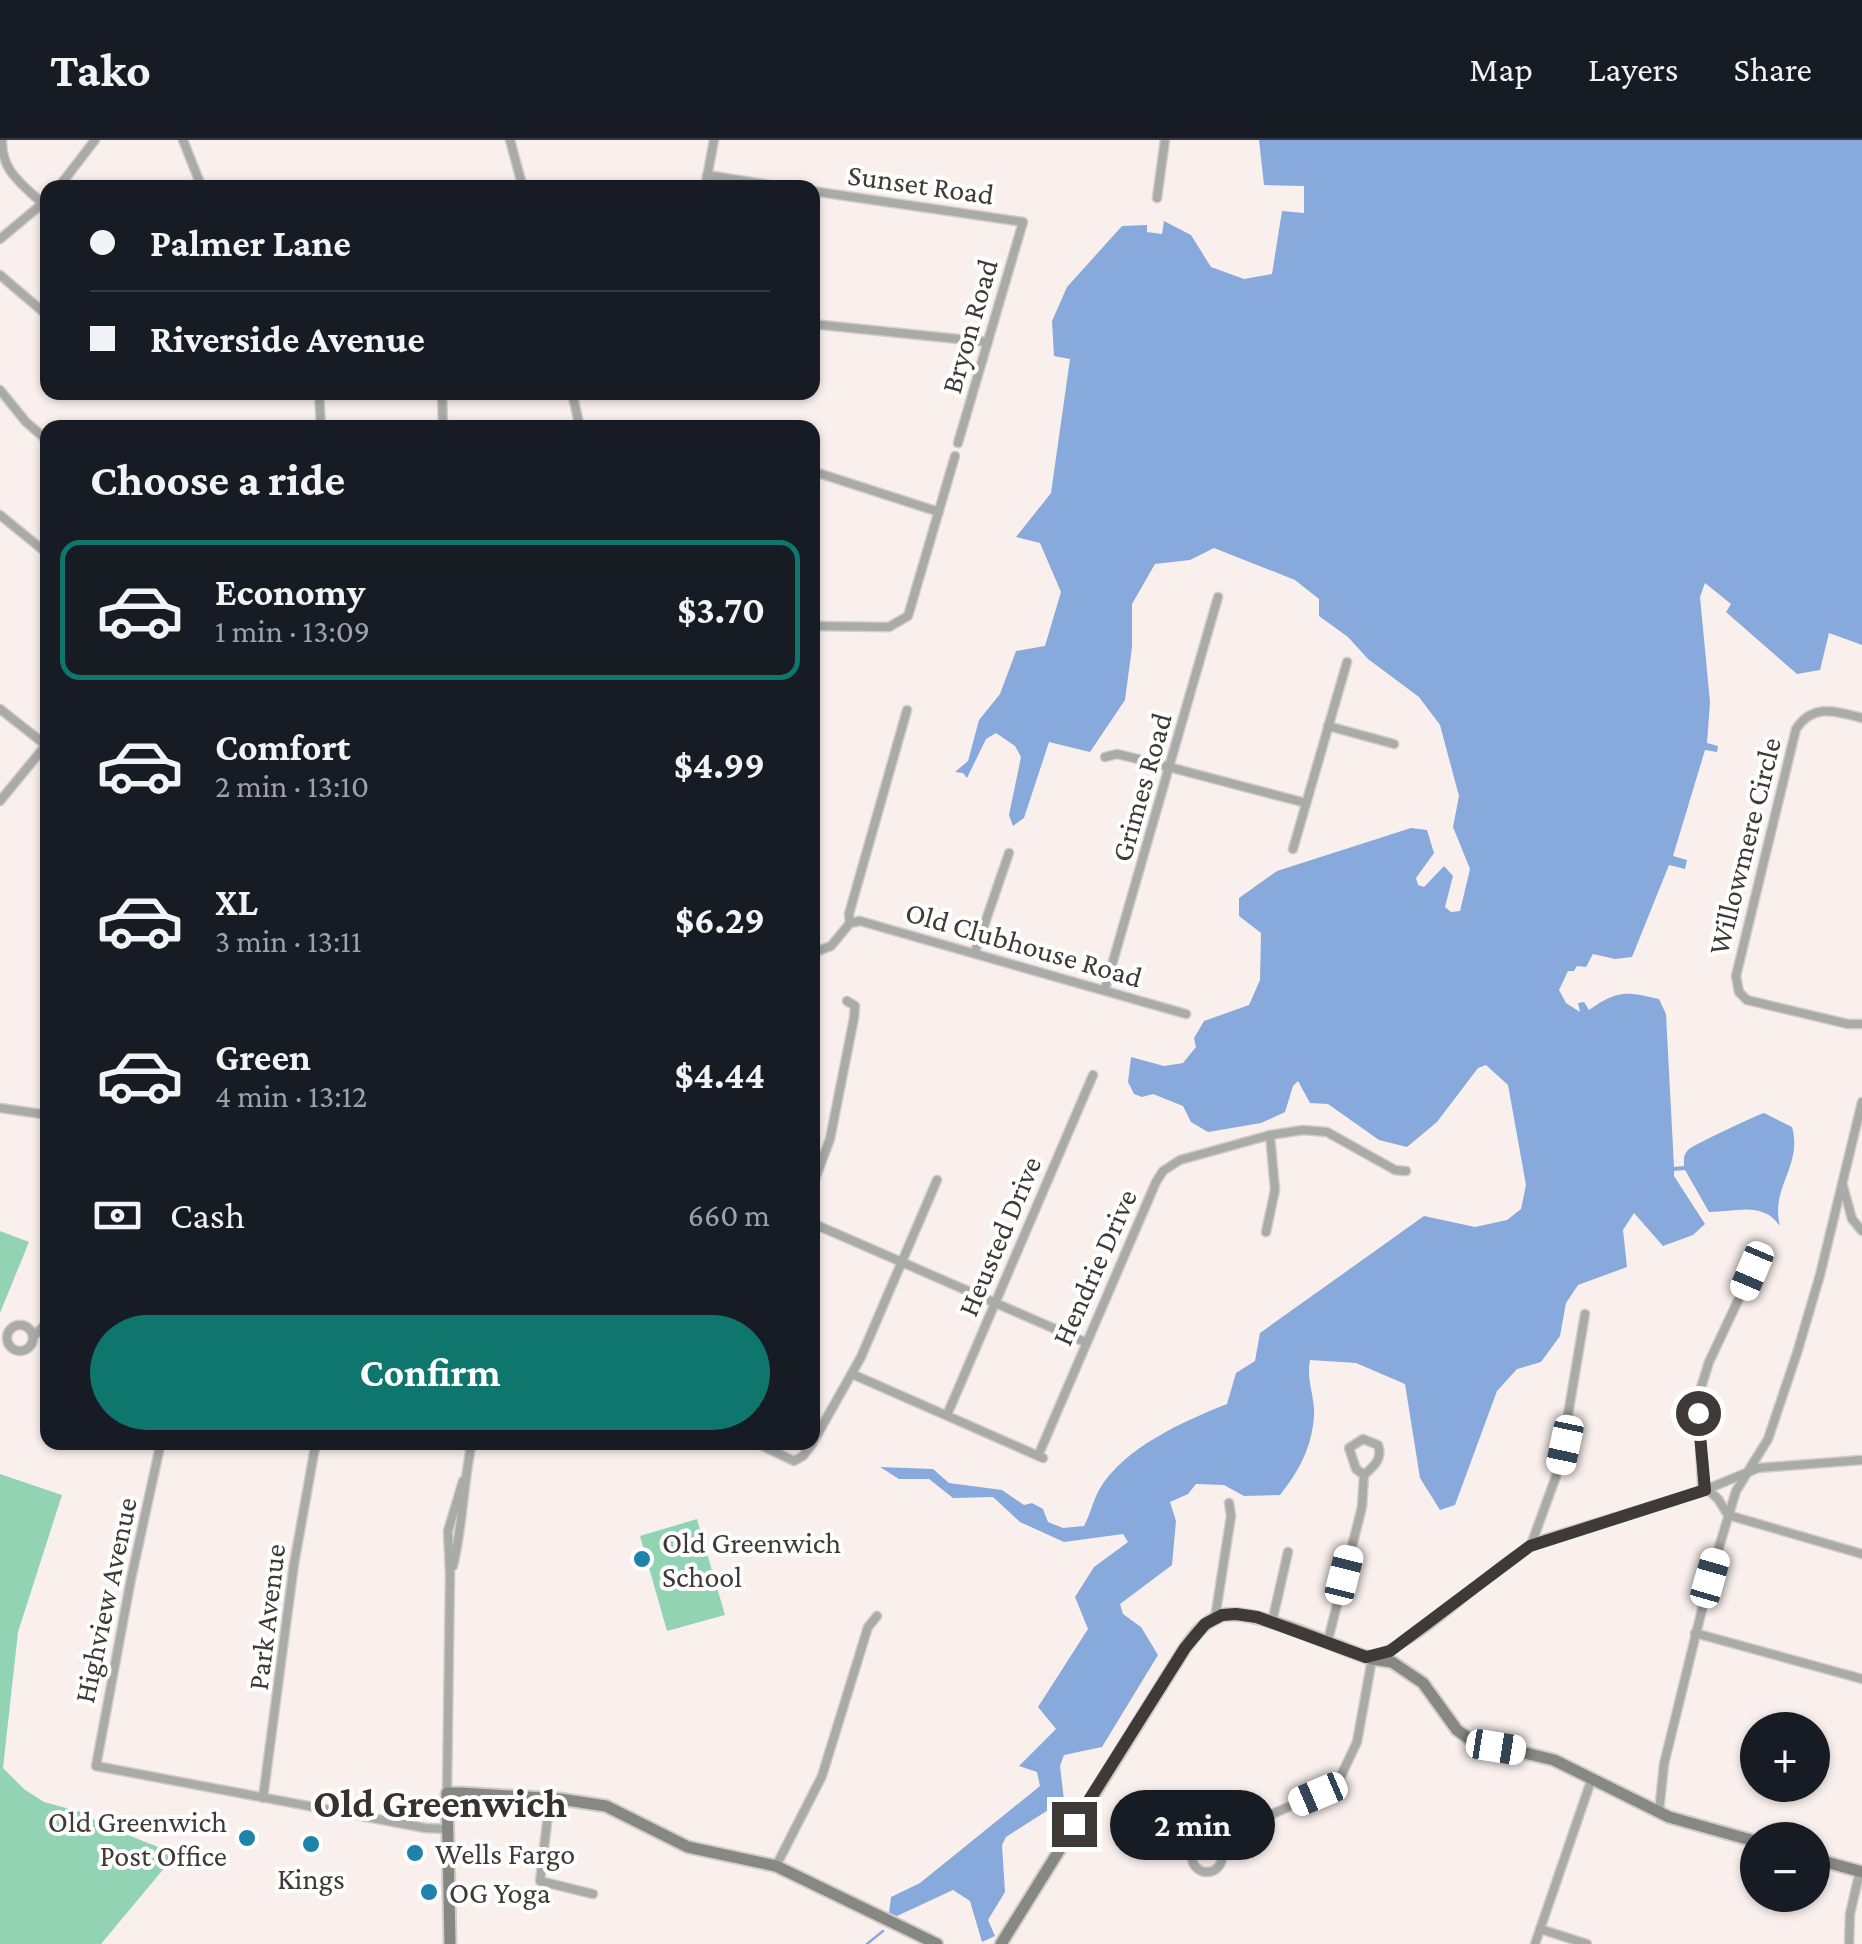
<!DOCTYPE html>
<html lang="en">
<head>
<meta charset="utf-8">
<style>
	body { margin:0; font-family:"Crimson Pro",serif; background:#20242c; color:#f1f3f6; height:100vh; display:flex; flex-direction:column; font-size:38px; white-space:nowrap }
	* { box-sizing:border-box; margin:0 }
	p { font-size:32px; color:#9ea1a6 }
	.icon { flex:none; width:55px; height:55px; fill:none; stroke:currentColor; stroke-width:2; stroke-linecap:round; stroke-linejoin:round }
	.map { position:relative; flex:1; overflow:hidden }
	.drawer { position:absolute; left:40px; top:280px; width:780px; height:1030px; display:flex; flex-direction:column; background:#171b24; border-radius:20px; box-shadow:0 2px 8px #0004 }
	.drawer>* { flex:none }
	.banner { position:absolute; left:40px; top:40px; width:780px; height:220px; border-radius:20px; box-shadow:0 2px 8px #0004; display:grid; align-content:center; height:220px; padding:0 50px; background:#171b24 }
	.buttons { position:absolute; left:1740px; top:1572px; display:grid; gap:20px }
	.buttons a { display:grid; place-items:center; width:90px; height:90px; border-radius:50%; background:#171b24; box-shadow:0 2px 8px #0004; font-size:50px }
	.end { position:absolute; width:45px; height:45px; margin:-22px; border:12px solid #3d3a38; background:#fff; box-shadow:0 0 0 5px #fff }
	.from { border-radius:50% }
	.bubble { position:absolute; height:70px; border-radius:35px; background:#171b24; box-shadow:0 2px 8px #0004; font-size:32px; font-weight:700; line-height:70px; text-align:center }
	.car { position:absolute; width:30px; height:60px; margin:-30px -15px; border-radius:12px; box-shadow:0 0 8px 2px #0007; background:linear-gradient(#fff 24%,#345 0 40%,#fff 0 76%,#345 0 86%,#fff 0) }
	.banner b { display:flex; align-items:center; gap:35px; height:95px; font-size:38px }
	.banner b+b { border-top:2px solid #363941 }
	.banner i { width:25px; height:25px; background:#f1f3f6 }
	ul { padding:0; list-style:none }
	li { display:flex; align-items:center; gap:30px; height:140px; margin:0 20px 15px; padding:0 30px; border:5px solid transparent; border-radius:20px }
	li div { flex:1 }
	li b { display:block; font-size:38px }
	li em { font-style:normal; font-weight:700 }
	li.active { border-color:#0f766e }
	li>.icon { width:90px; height:90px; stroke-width:1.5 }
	h2 { padding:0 50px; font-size:45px; line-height:120px }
	.pay { display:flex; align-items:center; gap:25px; height:110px; padding:0 50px; font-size:38px }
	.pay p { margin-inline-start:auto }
	.cta { display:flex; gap:20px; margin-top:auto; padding:20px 50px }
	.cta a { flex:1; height:115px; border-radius:60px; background:#0f766e; color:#fff; font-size:40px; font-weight:700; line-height:115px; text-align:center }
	header { display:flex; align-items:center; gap:60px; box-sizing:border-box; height:140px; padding:0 50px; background:#171b24; border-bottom:2px solid #363941 }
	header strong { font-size:48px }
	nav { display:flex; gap:55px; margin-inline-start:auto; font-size:35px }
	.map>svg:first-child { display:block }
</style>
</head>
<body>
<header>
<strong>Tako</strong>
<nav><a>Map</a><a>Layers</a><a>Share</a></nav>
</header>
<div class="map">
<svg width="1862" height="1804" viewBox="0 0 1862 1804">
	<rect width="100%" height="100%" fill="#f9f0ed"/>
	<g fill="#92d3b4">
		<path d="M0,1091L29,1102L0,1173Z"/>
		<path d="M0,1334L62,1355L18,1492L3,1628L24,1649L44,1662L81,1672L105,1686L176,1714L101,1804H0Z"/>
		<path d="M697,1379L725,1475L667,1491L640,1396Z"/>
	</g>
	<path fill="#88a9db" d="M1259,0H1862V505L1829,493L1820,530L1797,534L1726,472L1731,464L1705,443L1700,457L1710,562L1707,603L1718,606L1717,612L1705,610L1673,716L1687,720L1685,729L1669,725L1632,817L1615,819L1593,814L1586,827L1577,826L1574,831H1568L1559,850L1566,863L1580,872L1578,863L1584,862L1589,870C1617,850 1626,851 1659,859L1666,874L1674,1027L1684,1026C1684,1018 1683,1016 1688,1010C1691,1006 1757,975 1764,973L1792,987C1803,1026 1770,1047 1780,1086C1762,1061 1737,1072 1709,1072L1685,1030L1674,1031V1036L1705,1084L1693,1095L1663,1106L1634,1073L1623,1090L1627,1127L1578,1145L1566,1163L1560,1196L1541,1222L1517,1229L1497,1251L1455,1365L1440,1370L1420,1338L1405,1244L1356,1223L1310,1220C1306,1240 1315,1256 1314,1276C1312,1307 1299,1331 1280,1355L1244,1356L1224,1345L1196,1344L1188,1354L1170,1362L1176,1381L1172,1425L1120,1464L1123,1474L1141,1487L1158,1515L1102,1607L1064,1615L1060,1626L1064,1660L1006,1697L1002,1705L1005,1752L988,1780L995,1796L982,1802L970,1761L953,1750L897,1776L889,1773L891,1757L920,1743L1040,1646L1037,1632L1019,1626L1056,1589L1038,1567L1088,1489L1075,1457L1094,1427L1128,1402L1123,1394L1064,1402L1020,1382L993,1357L953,1358L929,1339H899L880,1327L933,1329L949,1343L1002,1350L1024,1365L1032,1363L1043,1369L1048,1382L1063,1388L1084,1386C1090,1375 1093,1361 1099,1350C1123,1308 1184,1281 1227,1264L1236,1233L1255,1221L1260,1193L1424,1076L1475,1087L1507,1080L1521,1069L1526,1045L1508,945L1486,925L1478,928L1437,982L1407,1007L1379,1000L1328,964L1310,963L1298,941L1293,946L1285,972L1261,983L1208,992L1191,982L1183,966L1153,954L1142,957L1134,954L1128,942L1131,917L1164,926L1183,923L1196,907L1194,898L1204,881L1249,865L1260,840L1261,793L1239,776V758L1277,731L1411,688L1427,690L1434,713L1416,738L1418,745L1424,747L1444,726L1453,736L1445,767L1451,772L1460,771L1470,729L1453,687L1459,656L1440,585L1419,557L1368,519L1348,497L1319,476V459L1295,440L1214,408L1190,420L1155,424L1132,464V507L1125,560L1090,612L1049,602L1024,678L1013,686L1009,675L1021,617L1015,606L996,593L986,599L967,638L963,633L955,632L968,621L979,580L1000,554L1016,511L1045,506L1061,452L1040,403L1016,397L1051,353L1070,219L1054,216L1052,181L1067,147L1122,86L1147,85V92L1162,94L1164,81L1191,95L1211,127L1244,139L1272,134L1282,71L1304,73V46L1264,45Z"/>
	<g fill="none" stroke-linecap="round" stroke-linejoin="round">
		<path stroke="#88a9db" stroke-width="2.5" d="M867,1804L883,1791"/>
		<g stroke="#d3ccc9" stroke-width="11">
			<g id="street">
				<path d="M2,0C1,31 22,44 43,64"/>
				<path d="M183,0L202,48"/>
				<path d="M510,0L523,48"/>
				<path d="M707,35L789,48"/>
				<path d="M58,48L95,0"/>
				<path d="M705,48L714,0"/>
				<path d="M812,51L1023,82L958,303"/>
				<path d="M1157,58L1165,0"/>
				<path d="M0,99L48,59"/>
				<path d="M0,135L48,176"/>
				<path d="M812,184L988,202"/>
				<path d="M0,250L26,282L48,301"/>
				<path d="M319,252L321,288"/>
				<path d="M442,252L443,288"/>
				<path d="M572,252L580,288"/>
				<path d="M812,331L939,372"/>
				<path d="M0,375L48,414"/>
				<path d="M812,486L889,487L908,476L955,316"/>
				<path d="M0,569L47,606"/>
				<path d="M1862,578C1836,571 1813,563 1796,589L1736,836L1739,852L1747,860L1848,884H1862"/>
				<path d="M1328,586L1394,604"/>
				<path d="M1105,617L1117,614L1142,620L1306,663"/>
				<path d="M0,661L46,605"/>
				<path d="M1293,709L1347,522"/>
				<path d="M850,783L860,781L1186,874"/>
				<path d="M975,812L1009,713"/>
				<path d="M812,813L831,806L850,783L849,774L907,570"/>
				<path d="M1105,849L1218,457"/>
				<path d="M0,968L48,975"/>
				<path d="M1843,1046L1852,1079L1862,1091"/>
				<path d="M812,1047L830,999L854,878L855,866L847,861"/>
				<path d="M812,1083L1085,1202"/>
				<path d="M1266,1092L1275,1050L1270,995"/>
				<path d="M1752,1131L1709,1222L1698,1257L1702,1344L1718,1359L1728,1375L1862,1414"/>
				<circle cx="20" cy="1198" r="13"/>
				<path d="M33,1197L48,1182"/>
				<path d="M852,1234L1043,1318"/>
				<path d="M947,1275L1093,935"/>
				<path d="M161,1302L131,1439L96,1626L425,1688L448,1689"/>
				<path d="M754,1302L794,1321L803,1316L812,1304L861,1217L937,1040"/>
				<path d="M1038,1316L1156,1042L1163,1031L1180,1020L1270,995L1303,990L1327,992L1395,1030L1406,1031"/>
				<path d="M1531,1405L1559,1328L1585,1174"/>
				<path d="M453,1426C463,1385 463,1344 472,1302"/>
				<path d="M1215,1478L1231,1376L1229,1363"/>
				<path d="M1272,1482L1288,1412"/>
				<path d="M1695,1493L1862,1539"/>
				<path d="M1327,1504L1362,1367L1364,1335L1356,1329L1349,1308L1363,1299L1378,1305C1383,1319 1374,1326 1364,1335"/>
				<path d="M1371,1516C1430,1501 1485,1427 1544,1399L1705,1350L1758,1328L1862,1320"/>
				<path d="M447,1653L450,1435L448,1391L463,1341"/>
				<path d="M263,1658L294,1424L316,1302"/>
				<path d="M550,1658L540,1741L593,1754"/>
				<path d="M1659,1672L1664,1624L1710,1437L1736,1351L1768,1299L1797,1213L1820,1135L1862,962"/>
				<circle cx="1207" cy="1717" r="15"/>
				<path d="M1218,1706L1231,1692L1318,1654L1339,1640L1357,1602L1372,1519"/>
				<path d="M776,1726L822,1636L868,1487L877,1476"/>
				<path d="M1540,1789L1587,1804"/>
				<path d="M1535,1804L1592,1638"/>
				<path d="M1849,1804L1850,1774L1860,1731"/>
			</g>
		</g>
		<g stroke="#d3ccc9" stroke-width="15">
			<g id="secondary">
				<path d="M1812,1718L1862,1732"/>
				<path d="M450,1804L447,1653H461L560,1659L606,1666L688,1707L776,1726L937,1804"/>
				<path d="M1001,1804L1185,1508C1194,1495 1204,1482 1220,1476C1250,1465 1338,1508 1372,1519L1392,1522L1423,1543L1457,1590L1471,1600L1554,1620L1669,1677L1758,1702"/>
			</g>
		</g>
		<use href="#street" stroke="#a9aba8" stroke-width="8"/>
		<use href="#secondary" stroke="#868884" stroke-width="11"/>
	</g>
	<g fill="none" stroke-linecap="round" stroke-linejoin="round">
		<path stroke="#3d3a38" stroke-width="12" d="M1074,1684L1185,1508L1205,1484L1222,1475L1236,1474L1257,1477L1366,1517L1390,1511L1530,1406L1705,1350L1698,1273"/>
	</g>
	<g fill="#1e82ad" stroke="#fff" stroke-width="4">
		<circle cx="642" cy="1419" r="10"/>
		<circle cx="247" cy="1698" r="10"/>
		<circle cx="311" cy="1704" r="10"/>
		<circle cx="415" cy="1713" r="10"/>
		<circle cx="429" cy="1752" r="10"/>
	</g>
	<g text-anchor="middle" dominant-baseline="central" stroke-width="8" stroke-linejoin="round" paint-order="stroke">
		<g font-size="30" fill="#3d3a38" stroke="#fff">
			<text transform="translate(921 44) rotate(8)">Sunset Road</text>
			<text transform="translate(969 186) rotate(-74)">Bryon Road</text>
			<text transform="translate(1141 647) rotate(-74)">Grimes Road</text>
			<text transform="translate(1744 706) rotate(-76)">Willowmere Circle</text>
			<text transform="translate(1024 804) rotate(16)">Old Clubhouse Road</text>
			<text transform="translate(999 1096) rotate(-67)">Heusted Drive</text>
			<text transform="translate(1094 1127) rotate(-66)">Hendrie Drive</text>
			<text transform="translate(105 1460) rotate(-78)">Highview Avenue</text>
			<text transform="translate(266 1477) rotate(-83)">Park Avenue</text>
		</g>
		<g font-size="30" fill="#3d3a38" stroke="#fff" text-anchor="start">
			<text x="662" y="1402">Old Greenwich<tspan x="662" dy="34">School</tspan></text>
			<text x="227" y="1681" text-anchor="end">Old Greenwich<tspan x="227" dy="34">Post Office</tspan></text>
			<text x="435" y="1713">Wells Fargo</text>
			<text x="311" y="1738" text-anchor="middle">Kings</text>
			<text x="449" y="1752">OG Yoga</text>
		</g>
		<g font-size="40" font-weight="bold" fill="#38322f" stroke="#fff">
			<text x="440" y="1663">Old Greenwich</text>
		</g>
	</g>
</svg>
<div class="buttons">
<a>+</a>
<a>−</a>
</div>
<i class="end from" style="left:1698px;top:1273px"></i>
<i class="end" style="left:1074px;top:1684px"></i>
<div class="bubble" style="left:1110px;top:1650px;width:165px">2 min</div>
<i class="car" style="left:1752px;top:1131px;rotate:203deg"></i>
<i class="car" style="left:1565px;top:1305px;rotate:192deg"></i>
<i class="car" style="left:1344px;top:1435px;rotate:14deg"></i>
<i class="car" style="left:1710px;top:1438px;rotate:16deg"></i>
<i class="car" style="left:1496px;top:1607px;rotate:99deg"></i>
<i class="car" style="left:1318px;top:1654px;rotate:247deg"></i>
<div class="banner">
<b><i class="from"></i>Palmer Lane</b>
<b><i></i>Riverside Avenue</b>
</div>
<section class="drawer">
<h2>Choose a ride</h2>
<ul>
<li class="active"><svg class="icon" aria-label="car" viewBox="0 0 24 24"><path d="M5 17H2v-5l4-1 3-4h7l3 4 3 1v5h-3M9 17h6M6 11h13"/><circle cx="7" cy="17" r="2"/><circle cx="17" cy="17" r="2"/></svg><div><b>Economy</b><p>1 min · 13:09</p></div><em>$3.70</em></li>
<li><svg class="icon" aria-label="car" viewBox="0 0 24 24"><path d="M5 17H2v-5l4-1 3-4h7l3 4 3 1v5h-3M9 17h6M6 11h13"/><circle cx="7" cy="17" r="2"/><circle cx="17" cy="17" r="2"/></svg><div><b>Comfort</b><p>2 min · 13:10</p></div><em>$4.99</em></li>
<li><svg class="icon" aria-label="car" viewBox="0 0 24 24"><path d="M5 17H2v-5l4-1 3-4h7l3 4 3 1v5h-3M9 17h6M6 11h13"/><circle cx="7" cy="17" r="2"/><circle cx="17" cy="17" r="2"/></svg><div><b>XL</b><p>3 min · 13:11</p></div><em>$6.29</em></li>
<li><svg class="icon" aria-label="car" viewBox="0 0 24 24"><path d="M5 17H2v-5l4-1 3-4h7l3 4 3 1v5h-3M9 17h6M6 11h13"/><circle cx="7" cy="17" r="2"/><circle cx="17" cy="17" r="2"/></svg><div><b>Green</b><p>4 min · 13:12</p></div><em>$4.44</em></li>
</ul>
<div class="pay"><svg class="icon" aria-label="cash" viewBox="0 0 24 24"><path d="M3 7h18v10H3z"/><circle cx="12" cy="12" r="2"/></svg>Cash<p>660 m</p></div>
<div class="cta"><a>Confirm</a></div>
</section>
</div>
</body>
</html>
